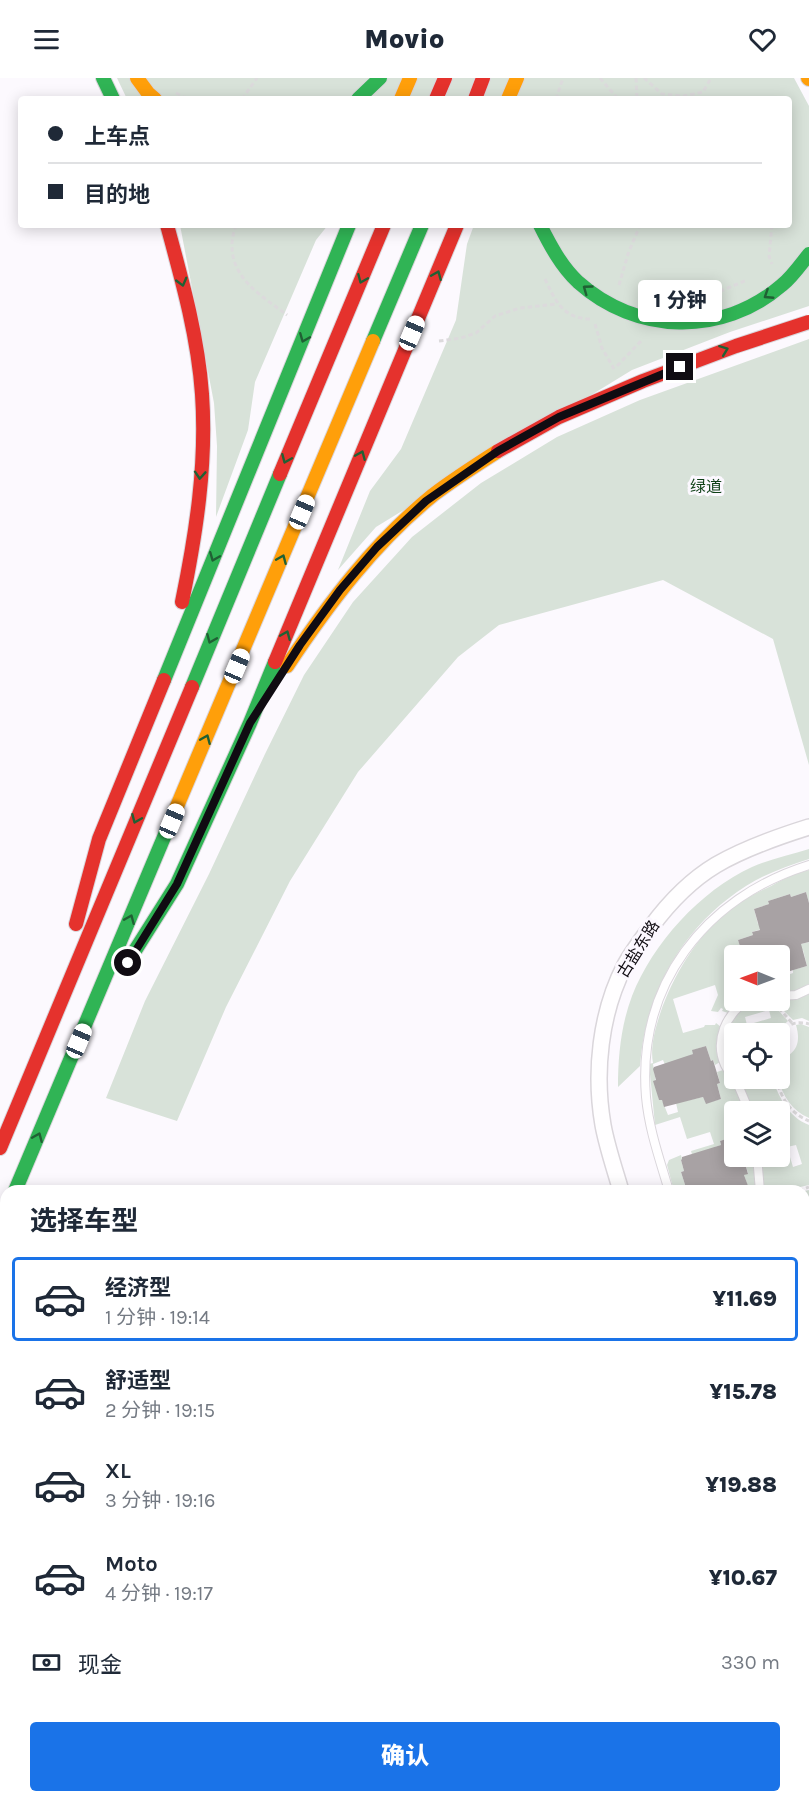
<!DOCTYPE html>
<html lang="zh">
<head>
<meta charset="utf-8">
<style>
	body { margin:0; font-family:Karla,"Noto Sans SC",sans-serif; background:#f6f6f7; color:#1f2937; height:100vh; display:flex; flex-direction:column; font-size:22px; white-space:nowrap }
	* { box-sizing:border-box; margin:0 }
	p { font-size:20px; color:#747a83 }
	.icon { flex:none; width:33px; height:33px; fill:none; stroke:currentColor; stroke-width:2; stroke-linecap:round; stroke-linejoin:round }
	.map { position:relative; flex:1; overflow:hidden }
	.sheet { position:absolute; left:0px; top:1107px; width:810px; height:618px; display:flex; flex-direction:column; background:#fff; border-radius:18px 18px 0 0; box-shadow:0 3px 15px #0003 }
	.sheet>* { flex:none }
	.banner { position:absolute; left:18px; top:18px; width:774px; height:132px; border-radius:6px; box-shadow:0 3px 15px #0003; display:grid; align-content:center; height:132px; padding:0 30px; background:#fff }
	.needle { width:39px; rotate:271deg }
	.controls { position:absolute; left:724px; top:867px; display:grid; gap:12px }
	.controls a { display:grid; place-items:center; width:66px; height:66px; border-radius:6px; background:#fff; box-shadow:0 3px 15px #0003; font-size:30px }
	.end { position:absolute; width:27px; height:27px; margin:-14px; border:8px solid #100c12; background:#fff; box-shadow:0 0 0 3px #fff }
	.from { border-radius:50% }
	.bubble { position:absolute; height:42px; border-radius:6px; background:#fff; box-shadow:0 3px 15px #0003; font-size:20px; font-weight:800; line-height:42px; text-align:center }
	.car { position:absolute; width:18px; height:36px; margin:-18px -9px; border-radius:8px; box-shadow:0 0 4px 2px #0007; background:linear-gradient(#fff 24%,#345 0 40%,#fff 0 76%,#345 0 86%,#fff 0) }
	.banner b { display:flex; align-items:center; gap:21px; height:57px; font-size:22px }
	.banner b+b { border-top:2px solid #e0e1e3 }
	.banner i { width:15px; height:15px; background:#1f2937 }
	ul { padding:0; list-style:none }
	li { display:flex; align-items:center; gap:18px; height:84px; margin:0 12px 9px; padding:0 18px; border:3px solid transparent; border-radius:6px }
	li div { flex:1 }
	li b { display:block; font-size:22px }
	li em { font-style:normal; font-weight:800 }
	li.on { border-color:#1a73e8 }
	li>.icon { width:54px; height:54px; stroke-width:1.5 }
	h2 { padding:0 30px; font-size:27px; line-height:72px }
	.pay { display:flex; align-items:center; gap:15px; height:66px; padding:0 30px; font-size:22px }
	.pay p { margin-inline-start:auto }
	.cta { display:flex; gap:12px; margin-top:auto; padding:12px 30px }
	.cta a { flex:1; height:69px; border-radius:6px; background:#1a73e8; color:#fff; font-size:24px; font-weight:800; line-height:69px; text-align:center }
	header { display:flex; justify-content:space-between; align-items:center; height:78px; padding:0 30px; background:#fff; font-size:27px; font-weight:800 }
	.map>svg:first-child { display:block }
</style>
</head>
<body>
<header><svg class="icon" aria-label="menu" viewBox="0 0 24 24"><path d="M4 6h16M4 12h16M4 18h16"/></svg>Movio<svg class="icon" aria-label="heart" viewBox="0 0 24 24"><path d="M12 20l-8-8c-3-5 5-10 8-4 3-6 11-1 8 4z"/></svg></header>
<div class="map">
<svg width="809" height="1725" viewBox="0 0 809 1725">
	<rect width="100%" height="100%" fill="#fcf9fe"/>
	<g fill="#d8e2d9" fill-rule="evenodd">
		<path d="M117,0H794L809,28V228L730,254L632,292L376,449L338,492L370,413L401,371L456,242L467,166L474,147H789V21H127Z"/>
		<path d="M180,147H328L316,162L255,304L248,352L216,439L217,368L214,325Z"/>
		<path d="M809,261V687L773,561L663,502L499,547L458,579L358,694L290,803L226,929L177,1043L106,1020L145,923L209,796L265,676L304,597L353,524L412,459L481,405L557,359L640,322Z"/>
		<path d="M809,771V781C787,788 765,796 746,808C683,848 645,915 640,988L618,1009C618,978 621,947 632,918C653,865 700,813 752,789C770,781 790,777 809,771Z"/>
		<path d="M809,792V825L806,814L791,819L790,816L768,823L769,826L754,831L758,846L766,844L765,850L752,854L753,857L738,862L743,877L750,875L751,877L735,878V922L741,923L728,935L722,933L723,931L721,930L718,934L711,933L718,917L715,907L673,921L683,955L704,949L705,947H715L716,945L721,949L720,984L715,987L713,982L711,983L706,968L693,972V976L666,989L663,982L653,986L659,1022H662L668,1037L678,1034L676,1025L703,1019L706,1025L721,1021L717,1006L720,1005L717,994L723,992L735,1009L746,1033L735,1034V1062L733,1059L720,1063L721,1067L715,1069L718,1083L693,1080L691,1073L714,1066L710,1054L687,1061L680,1039L655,1047L649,986L653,985C650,970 655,951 660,936C673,898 696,859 728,833C741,823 756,815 771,808C783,801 796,795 809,792Z"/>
		<path d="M809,861V906L794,914H787L782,899L793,895V892L807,888L803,872L795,874L793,868L809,864Z"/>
		<path d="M809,914V943L802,940L793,942L774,923L780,922V921Z"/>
		<path d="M755,923C773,923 777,931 788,943L779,951L776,955L735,956V970L724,964C728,945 737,930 755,923ZM769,932L771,940L747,947L745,939Z"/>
		<path d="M801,946L809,949V1040C792,1033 783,1018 778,1001L780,1000V981C797,976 801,964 796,947Z"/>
		<path d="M725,970L735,976V997L727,983Z"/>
		<path d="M737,1001H772C780,1020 788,1039 809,1047V1107L800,1109L794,1113H763L761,1079L780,1078V1034L752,1033ZM796,1067L802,1086L793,1089L787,1069Z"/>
		<path d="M681,1077L682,1081L681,1082L684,1093L681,1094L687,1113H690H674L667,1087L669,1082Z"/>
		<path d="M754,1083L757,1113H744L749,1111L744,1097L748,1095L745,1085Z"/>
		<path d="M809,1112V1208L804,1203V1113Z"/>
		<path d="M809,1221V1258L804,1259V1223Z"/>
		<path d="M809,1483V1709L804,1710V1485Z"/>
		<path d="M617,1719H645L648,1725H620Z"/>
	</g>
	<path fill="#bddfec" d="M809,1264V1291L804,1292V1265Z"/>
	<g fill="#a8a2a4">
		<path d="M806,814L809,825V864L801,866L807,888L780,896V878H743L738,862L753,857L752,854L760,852L754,831L769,826L768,823L790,816L791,819Z"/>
		<path d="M706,968L711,983L713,982L720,1005L717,1006L721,1021L706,1026L703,1019L664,1029L662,1022H659L653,1003L656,1002L653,991L654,989L693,976L692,972Z"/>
		<path d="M735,1058V1078H743L748,1096L744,1097L750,1113H687L681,1094L684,1093L681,1082L682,1081V1079L721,1067L720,1063Z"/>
	</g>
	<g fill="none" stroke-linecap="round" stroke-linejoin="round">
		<g stroke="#dad6db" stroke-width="10">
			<g id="lane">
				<path d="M780,918L796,917L809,911"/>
				<path d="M748,922C726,936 714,962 725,987C729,994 734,1001 738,1007C742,1016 746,1025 749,1034"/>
				<path d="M757,1078L760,1113"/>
				<path d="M669,1113C660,1082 649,1052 646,1019C637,907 704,820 809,787"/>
				<path d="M804,1217L809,1215"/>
				<path d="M804,1476L809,1474"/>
				<path d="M0,1574L6,1556"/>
				<path d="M0,1638L6,1639"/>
				<path d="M777,1719L785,1725"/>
				<path d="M20,1725L28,1719"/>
				<path d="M167,1725L172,1719"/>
				<path d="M237,1725L241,1719"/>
				<path d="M268,1725L272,1719"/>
			</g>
		</g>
		<g stroke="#dad6db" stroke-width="18">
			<g id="street">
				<path d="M621,1113C615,1092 607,1069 603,1047C594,995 600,935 625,887C632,874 642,861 651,849C668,826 691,802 716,787C745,770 777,759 809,749"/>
				<path d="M804,1332L809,1330"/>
			</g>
		</g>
		<g stroke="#dad6db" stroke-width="16">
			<g id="fast">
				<path d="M103,0L113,21"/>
				<path d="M358,21L380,0"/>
				<path d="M373,263L422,147"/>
				<path d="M164,602L349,147"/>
				<path d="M192,609L280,396"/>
				<path d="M124,890L177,806L250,645L275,584"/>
				<path d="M15,1113L175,733"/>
				<path d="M553,1719L555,1725"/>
			</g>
		</g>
		<g stroke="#dad6db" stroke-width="16">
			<g id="slow">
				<path d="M137,0L148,15L155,21"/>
				<path d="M808,0L809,1"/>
				<path d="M401,21L410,0"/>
				<path d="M508,21L517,0"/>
				<path d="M287,588C329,525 374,465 433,417C454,401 476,387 498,373"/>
				<path d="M175,733L373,263"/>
				<path d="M0,1197L6,1200"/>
				<path d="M585,1719L588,1725"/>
			</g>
		</g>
		<g stroke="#dad6db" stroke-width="16">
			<g id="jam">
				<path d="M436,21L445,0"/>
				<path d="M475,21L483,0"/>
				<path d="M167,147C182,202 198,259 202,316C207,386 196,456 182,524"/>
				<path d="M280,396L384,147"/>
				<path d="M275,584L457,147"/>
				<path d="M76,846L99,761L164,602"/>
				<path d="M0,1070L192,609"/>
				<path d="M0,1149L6,1135"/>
				<path d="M0,1164L6,1167"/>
			</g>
		</g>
		<g stroke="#dcdadc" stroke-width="3" stroke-dasharray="4.5 3" stroke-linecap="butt">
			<path d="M600,0L618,21"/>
			<path d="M636,0L637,21"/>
			<path d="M644,0L662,16L684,18L703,14L711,0"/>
			<path d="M176,15L188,21"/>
			<path d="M242,21L257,0"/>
			<path d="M556,21L563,0"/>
			<path d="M236,147C234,153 232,160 232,166C231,201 262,218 287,237"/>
			<path d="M772,147L769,178L772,186"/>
			<path d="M545,201C556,224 563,240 590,241"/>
			<path d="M619,207L628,176L640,147"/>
			<path d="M706,219L747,202"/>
			<path d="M595,246L602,270L614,291"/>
			<path d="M439,263L461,260L476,255L495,238L520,230L557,226"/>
			<path d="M617,288L641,263"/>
			<path d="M779,930L792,945"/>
			<path d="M780,956C788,945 797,943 809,946"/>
			<path d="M776,1000C781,1020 790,1035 809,1043"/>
			<path d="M799,1113L809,1109"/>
		</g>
		<use href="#lane" stroke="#fffeff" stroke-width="8"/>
		<use href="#street" stroke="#fffeff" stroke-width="15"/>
		<use href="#fast" stroke="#30b455" stroke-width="14"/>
		<use href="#slow" stroke="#ff9f0a" stroke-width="14"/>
		<use href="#jam" stroke="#e5322d" stroke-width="14"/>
		<g stroke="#dad6db" stroke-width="16" stroke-linecap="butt">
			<path id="fast-bridge" d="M540,147C550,167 561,188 578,204C636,256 722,259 782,207C792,199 801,186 809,176"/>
		</g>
		<g stroke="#dad6db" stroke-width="16" stroke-linecap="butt">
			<path id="jam-bridge" d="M498,373L559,339L643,303L736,268L809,244"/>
		</g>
		<use href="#fast-bridge" stroke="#30b455" stroke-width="14"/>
		<use href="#jam-bridge" stroke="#e5322d" stroke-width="14"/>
	</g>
	<defs><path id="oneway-chevron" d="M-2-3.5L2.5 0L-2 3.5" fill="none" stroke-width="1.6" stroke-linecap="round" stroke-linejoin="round" transform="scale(1.5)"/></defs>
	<g stroke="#206034">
		<use href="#oneway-chevron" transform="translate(437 197) rotate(-67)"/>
		<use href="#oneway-chevron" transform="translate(362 201) rotate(113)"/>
		<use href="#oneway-chevron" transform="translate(182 204) rotate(75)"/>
		<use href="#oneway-chevron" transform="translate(587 211) rotate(-144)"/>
		<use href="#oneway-chevron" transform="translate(768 217) rotate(147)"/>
		<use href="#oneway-chevron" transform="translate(304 260) rotate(112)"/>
		<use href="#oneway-chevron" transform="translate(724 272) rotate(-21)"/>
		<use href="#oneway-chevron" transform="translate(361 377) rotate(-67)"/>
		<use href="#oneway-chevron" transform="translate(286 381) rotate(113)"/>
		<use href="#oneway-chevron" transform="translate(200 397) rotate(94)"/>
		<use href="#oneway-chevron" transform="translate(214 479) rotate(112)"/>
		<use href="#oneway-chevron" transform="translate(282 481) rotate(-67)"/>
		<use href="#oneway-chevron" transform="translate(286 557) rotate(-67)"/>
		<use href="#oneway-chevron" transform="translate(211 561) rotate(113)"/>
		<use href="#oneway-chevron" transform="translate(206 661) rotate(-67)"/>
		<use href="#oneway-chevron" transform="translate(136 741) rotate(113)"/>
		<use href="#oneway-chevron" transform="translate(130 841) rotate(-67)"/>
		<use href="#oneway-chevron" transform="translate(38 1059) rotate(-67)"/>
	</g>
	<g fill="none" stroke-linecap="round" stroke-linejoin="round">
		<path stroke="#100c12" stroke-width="8" d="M128,885L177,806L250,645L300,567L340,512L377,469L426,423L498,373L559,339L680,289"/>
	</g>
	<g text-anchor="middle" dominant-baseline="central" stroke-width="6" stroke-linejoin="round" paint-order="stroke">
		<g font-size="16" fill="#0d3f15" stroke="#fcf8ff">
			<text x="706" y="408">绿道</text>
		</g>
		<g font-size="16" fill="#100c12" stroke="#fcf8ff">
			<text transform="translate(638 871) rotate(-58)">古盐东路</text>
		</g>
	</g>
</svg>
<div class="controls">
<a><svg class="needle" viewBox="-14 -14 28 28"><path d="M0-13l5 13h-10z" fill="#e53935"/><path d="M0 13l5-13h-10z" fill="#747a83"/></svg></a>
<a><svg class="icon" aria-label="locate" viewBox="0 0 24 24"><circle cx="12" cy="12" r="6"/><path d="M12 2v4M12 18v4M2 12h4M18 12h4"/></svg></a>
<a><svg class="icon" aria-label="layers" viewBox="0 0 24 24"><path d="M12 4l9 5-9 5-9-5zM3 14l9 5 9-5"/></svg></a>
</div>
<i class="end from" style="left:128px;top:885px"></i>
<i class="end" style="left:680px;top:289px"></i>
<div class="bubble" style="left:638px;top:202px;width:84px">1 分钟</div>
<i class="car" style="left:412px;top:255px;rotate:23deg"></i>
<i class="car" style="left:302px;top:434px;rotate:23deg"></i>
<i class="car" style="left:237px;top:588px;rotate:23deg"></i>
<i class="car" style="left:172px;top:743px;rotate:23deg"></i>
<i class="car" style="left:79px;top:963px;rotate:23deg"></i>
<div class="banner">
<b><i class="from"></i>上车点</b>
<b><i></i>目的地</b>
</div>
<section class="sheet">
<h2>选择车型</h2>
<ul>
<li class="on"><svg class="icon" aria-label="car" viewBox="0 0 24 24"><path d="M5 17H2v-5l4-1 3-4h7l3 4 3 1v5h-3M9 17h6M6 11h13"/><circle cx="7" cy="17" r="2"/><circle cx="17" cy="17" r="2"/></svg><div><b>经济型</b><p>1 分钟 · 19:14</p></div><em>¥11.69</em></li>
<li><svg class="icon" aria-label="car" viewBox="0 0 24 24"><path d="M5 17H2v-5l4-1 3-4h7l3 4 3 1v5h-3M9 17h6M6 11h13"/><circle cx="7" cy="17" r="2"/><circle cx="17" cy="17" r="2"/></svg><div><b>舒适型</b><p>2 分钟 · 19:15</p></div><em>¥15.78</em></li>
<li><svg class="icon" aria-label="car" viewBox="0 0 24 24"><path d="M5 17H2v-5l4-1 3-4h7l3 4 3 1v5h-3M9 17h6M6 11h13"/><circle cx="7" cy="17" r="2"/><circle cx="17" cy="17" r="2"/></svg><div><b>XL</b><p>3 分钟 · 19:16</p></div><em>¥19.88</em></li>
<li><svg class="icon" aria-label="car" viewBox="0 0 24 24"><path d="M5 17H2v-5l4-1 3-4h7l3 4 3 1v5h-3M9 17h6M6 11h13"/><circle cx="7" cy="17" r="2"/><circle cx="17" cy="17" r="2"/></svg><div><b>Moto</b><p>4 分钟 · 19:17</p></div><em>¥10.67</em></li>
</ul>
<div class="pay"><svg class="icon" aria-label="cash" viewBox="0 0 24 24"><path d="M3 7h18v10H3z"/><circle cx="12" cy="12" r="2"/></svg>现金<p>330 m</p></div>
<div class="cta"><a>确认</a></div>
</section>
</div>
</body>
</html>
